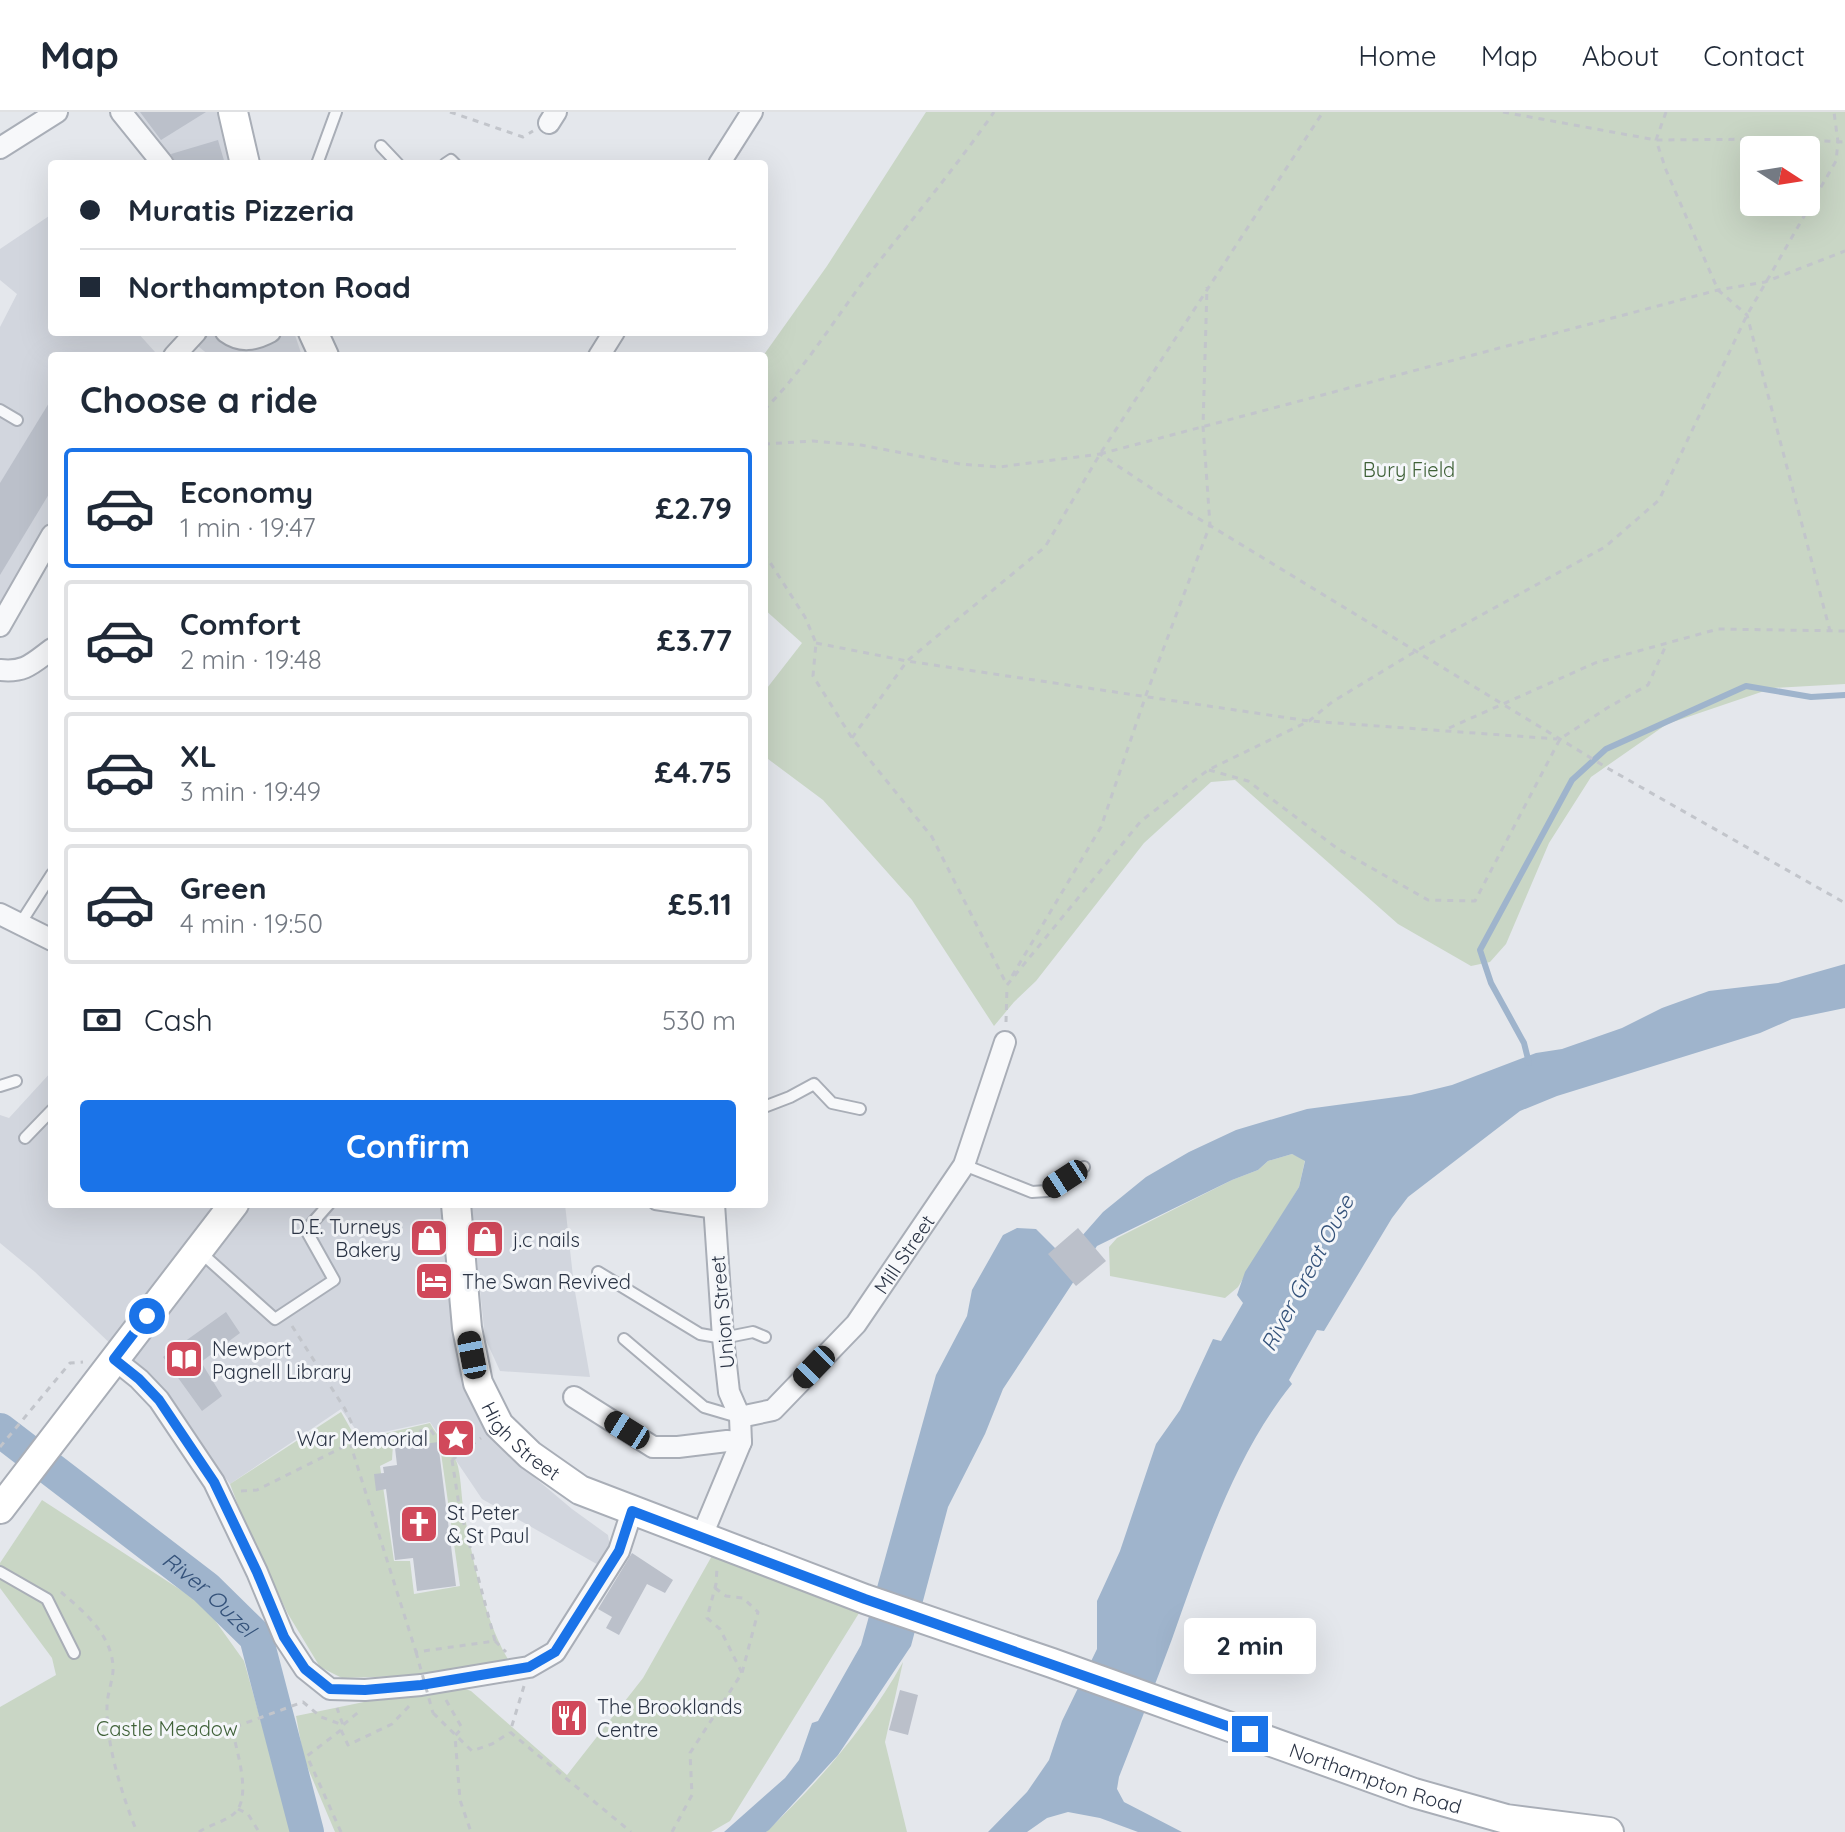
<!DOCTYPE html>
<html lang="en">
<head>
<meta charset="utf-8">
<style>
	body { margin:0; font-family:Quicksand,sans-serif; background:#f6f6f7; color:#1f2937; height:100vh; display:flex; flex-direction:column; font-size:30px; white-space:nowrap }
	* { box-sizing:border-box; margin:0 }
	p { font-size:26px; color:#747a83 }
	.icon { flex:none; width:44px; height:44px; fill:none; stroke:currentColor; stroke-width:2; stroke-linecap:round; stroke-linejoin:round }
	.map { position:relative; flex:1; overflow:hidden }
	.panel { position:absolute; left:48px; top:240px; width:720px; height:856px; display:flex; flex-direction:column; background:#fff; border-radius:8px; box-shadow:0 8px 32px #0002 }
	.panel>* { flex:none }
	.banner { position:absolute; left:48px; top:48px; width:720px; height:176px; border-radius:8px; box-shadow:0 8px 32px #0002; display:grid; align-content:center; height:176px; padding:0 32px; background:#fff }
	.needle { width:52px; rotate:102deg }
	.controls { position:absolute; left:1740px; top:24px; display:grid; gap:16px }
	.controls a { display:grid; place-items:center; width:80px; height:80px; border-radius:8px; background:#fff; box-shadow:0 8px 32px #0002; font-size:40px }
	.end { position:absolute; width:36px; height:36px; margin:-18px; border:10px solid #1a73e8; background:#fff; box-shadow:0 0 0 4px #fff }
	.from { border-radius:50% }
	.bubble { position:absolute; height:56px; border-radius:8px; background:#fff; box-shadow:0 8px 32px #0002; font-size:26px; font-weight:700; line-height:56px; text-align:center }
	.car { position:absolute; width:24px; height:48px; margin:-24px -12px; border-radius:10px; box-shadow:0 0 6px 2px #0007; background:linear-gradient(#222 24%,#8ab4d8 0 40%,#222 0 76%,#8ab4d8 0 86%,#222 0) }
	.banner b { display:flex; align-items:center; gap:28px; height:76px; font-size:30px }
	.banner b+b { border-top:2px solid #e0e1e3 }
	.banner i { width:20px; height:20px; background:#1f2937 }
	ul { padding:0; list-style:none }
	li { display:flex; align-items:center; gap:24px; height:120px; margin:0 16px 12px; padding:0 16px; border:4px solid #e0e1e3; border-radius:8px }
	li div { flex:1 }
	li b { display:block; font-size:30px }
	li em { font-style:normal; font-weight:700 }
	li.on { border-color:#1a73e8 }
	li>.icon { width:72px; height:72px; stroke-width:1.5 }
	h2 { padding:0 32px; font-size:36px; line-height:96px }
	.pay { display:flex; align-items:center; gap:20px; height:88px; padding:0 32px; font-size:30px }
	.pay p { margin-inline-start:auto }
	.cta { display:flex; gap:16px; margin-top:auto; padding:16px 32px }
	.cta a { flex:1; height:92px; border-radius:8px; background:#1a73e8; color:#fff; font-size:32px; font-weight:700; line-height:92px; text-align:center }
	header { display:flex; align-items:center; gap:48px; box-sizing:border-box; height:112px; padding:0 40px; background:#fff; border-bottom:2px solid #e0e1e3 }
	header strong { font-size:38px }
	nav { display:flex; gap:44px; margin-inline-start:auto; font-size:28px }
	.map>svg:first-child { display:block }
</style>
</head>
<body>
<header>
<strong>Map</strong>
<nav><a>Home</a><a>Map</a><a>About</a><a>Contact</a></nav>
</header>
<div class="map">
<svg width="1845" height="1720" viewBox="0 0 1845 1720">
	<rect width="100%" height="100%" fill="#e4e7ec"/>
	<g fill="#d2d6de">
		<path d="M132,0H221L238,52H162Z"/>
		<path d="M52,102V220H137L155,240L153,244H52V411L0,496V215L17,182L0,168V137Z"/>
		<path d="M181,220H294L302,244H210Z"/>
		<path d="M52,959V1092H444L482,1308L515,1349L572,1397L608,1423L610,1435L602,1455L482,1387L430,1310L361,1325L341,1297L230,1372L157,1276L35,1160L0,1131V1003L9,1006Z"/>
		<path d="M471,1092H565L574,1174L590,1265L500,1259L485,1226Z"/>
	</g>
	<g fill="#c9d6c5" fill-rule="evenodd">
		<path d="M926,0H1845V572L1773,576L1667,612L1591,665L1549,731L1506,832L1490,850L1471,854L1398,812L1235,668L1211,670L1144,731L1036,869L1014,890L994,914L912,788L823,688L764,644V580L802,531L764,497L763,244L827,154ZM1754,38H1806V90H1754Z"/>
		<path d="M1292,1042L1305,1048L1299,1075L1238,1175L1225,1186L1110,1164L1109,1135L1117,1126L1232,1068L1258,1058L1268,1049Z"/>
		<path d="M341,1300L357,1328L430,1311C437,1325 452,1337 457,1351C461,1364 461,1380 463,1394C472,1444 484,1510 511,1552L437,1563L342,1566L320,1555L288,1502L246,1414L230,1372ZM415,1328L436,1332L441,1341L460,1474L414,1482L410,1449H394L380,1354L392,1348L393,1332Z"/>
		<path d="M42,1388L204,1493L244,1549L292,1720H0V1595L56,1563L52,1546L0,1476V1451Z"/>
		<path d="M713,1442L864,1493L730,1709L711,1720H335L304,1647L296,1604L451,1572L471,1579L567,1663L643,1566Z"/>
		<path d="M903,1550L885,1630L907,1720H766C819,1670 868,1613 903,1550Z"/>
	</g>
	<path fill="#9fb4cc" d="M1845,852V896L1792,907L1760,921L1557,984L1520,999L1408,1085L1392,1106L1324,1219L1317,1218L1289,1268L1292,1272C1234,1344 1203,1440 1172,1527C1155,1573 1137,1619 1119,1665L1117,1677L1124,1690L1182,1720H1138L1100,1706L1068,1700L1047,1706L1027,1720H988L1027,1680L1049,1648L1062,1609L1097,1537V1489L1120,1439L1156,1332L1180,1298L1213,1227L1221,1229L1243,1191L1237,1183L1245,1160L1299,1075L1305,1049L1292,1042L1268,1049L1258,1058L1232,1068L1097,1134L1003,1277L985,1322L948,1395L911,1534L838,1643L769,1718L766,1720H724L785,1666L799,1648L812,1611L818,1609L861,1533L936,1263L967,1204L972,1178L1003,1123L1017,1116L1036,1117L1058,1139L1081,1125L1103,1100L1146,1065L1189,1040L1236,1018L1307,997L1411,983L1452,973L1536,941L1562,937L1622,916L1662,896L1709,879L1778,871Z"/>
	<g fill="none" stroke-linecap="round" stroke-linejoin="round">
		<path stroke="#9fb4cc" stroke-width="6" d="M1529,951L1524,931L1491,871L1480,838L1572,668L1606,637L1746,574L1811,585L1845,583"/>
		<path stroke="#9fb4cc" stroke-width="34" id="s1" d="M0,1318L206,1476L256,1525L307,1720"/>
	</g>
	<g fill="#bbc0ca">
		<path d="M140,0H206L161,28Z"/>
		<path d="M218,28L225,52H176L171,42Z"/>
		<path d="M52,286V377L0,463V371Z"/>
		<path d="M1078,1116L1106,1149L1076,1174L1048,1142Z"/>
		<path d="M226,1200L240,1221L201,1250L222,1284L202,1299L163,1245Z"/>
		<path d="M438,1330L456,1474L417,1479L413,1446L395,1448L386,1377L376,1379L374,1362L384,1361L383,1355L397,1353L395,1336Z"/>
		<path d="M632,1441L673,1468L665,1481L647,1472L619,1523L606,1516L612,1505L598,1497Z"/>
		<path d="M900,1578L918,1583L908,1623L889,1618Z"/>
	</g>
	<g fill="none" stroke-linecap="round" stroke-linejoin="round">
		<g stroke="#a9aeb7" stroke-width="14">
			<g id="lane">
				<path d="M381,34L398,52"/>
				<path d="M317,52L336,0"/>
				<path d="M445,52L451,48L455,52"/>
				<path d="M0,298L17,308"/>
				<path d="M20,812L52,762"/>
				<path d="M0,974L16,969"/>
				<path d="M764,995L790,985L814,972L832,991L860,997"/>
				<path d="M25,1026L52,998"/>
				<path d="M964,1053L1032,1080L1047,1079L1084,1055"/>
				<path d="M655,1092L715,1101"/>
				<path d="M199,1139L275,1207L334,1168L306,1118L329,1092"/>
				<path d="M598,1160L700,1222L723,1226L753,1220L765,1225"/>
				<path d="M624,1227L704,1295L738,1305"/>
				<path d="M0,1460L47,1487L74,1541"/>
			</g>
		</g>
		<g stroke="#a9aeb7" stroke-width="24">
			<g id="street">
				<path d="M121,0L163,52"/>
				<path d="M549,11L556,0"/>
				<path d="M0,36L57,0"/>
				<path d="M719,52L752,0"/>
				<path d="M226,220C241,231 255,228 270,220"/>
				<path d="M174,244L196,220"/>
				<path d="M599,244L614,220"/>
				<path d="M0,514L52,423"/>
				<path d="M0,558C25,561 33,551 52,537"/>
				<path d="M0,802L52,828"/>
				<path d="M114,1247L139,1267L159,1288L214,1370L257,1460L284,1525L305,1557L330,1577L365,1578L421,1573L529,1555L555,1540L619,1439L632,1399"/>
				<path d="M574,1285L653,1335H678L727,1329L741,1330"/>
				<path id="s2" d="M740,1305L773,1298L856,1212L964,1053L1005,930"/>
				<path d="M701,1426L741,1330L740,1305L729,1280L723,1226L714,1092"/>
			</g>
		</g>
		<g stroke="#a9aeb7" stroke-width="32">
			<g id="secondary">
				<path d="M233,0L245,52"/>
				<path d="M313,220L324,244"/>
				<path id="s3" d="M456,1092L467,1216L478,1271L499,1313L530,1343L580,1378L865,1487L1052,1551L1414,1681L1506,1707L1609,1720"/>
				<path d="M0,1397L234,1092"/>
			</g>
		</g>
		<g stroke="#c2c5cb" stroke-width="3" stroke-dasharray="6 6" stroke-linecap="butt">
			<path d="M450,0L523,25L533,19"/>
			<path d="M1503,0L1656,28L1781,27L1845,30"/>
			<path d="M1666,0L1656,28L1666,58L1718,178L1747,203L1830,519"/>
			<path d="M764,298C803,259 832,211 866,166C909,111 954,58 994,0"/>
			<path d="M764,332L813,329L861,333L960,352L999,355L1100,342L1178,394L1609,657L1845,791"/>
			<path d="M1100,342L1718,178L1765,170L1845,139"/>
			<path d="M764,441L805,505L816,531L813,564L852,626L932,725L1007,873"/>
			<path d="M816,531L907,549L1309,609L1557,627"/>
			<path d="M1449,616L1595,551L1718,517L1845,519"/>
			<path d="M852,626L907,549L1045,435L1100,342L1323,0"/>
			<path d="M1209,658L1248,669L1338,737L1428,788L1475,789L1560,627L1607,596L1648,573L1667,531"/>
			<path d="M1012,864L1101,715L1146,583L1210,413L1203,314L1207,175"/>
			<path d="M1007,873L1141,709L1208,658L1309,609L1332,590L1416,539L1605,435L1659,388L1747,203L1836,49L1838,30L1834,0"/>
			<path d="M1006,910L1007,874"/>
			<path d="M292,1214L345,1297L361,1331"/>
			<path d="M0,1335L70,1251L83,1250"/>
			<path d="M452,1348L459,1393L495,1529L416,1540L351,1334L430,1317L452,1348L481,1326"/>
			<path d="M241,1379L257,1378L345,1334H351"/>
			<path d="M715,1476L726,1484L743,1486L758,1500L742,1561"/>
			<path d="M61,1480C84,1500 114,1524 113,1559C112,1571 107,1583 107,1595C106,1633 123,1686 137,1720"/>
			<path d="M495,1529L506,1540"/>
			<path d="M524,1574L510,1620L631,1720"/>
			<path d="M446,1588L462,1616L455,1624L460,1688L471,1720"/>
			<path d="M433,1601L472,1639L492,1632L509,1621"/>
			<path d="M341,1618L348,1633L392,1612L411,1592"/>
			<path d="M238,1697L248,1702L259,1720"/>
			<path d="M199,1720C210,1712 230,1709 238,1697C250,1678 236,1637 232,1616L303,1590L321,1605L343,1613L337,1596"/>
			<path d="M341,1720L307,1644L341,1618L343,1613L361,1598"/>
			<path d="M672,1720L692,1683L690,1641L742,1561L720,1517L707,1506L716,1472L717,1456"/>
		</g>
		<use href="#lane" stroke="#f7f8fa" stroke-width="10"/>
		<use href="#street" stroke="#f7f8fa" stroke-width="20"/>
		<use href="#secondary" stroke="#fff" stroke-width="28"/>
		<path stroke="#c2c5cb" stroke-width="3" stroke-dasharray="6 6" stroke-linecap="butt" d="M416,1540L433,1601"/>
	</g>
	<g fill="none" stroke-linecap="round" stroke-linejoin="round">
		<path stroke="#1a73e8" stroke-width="10" d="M147,1204L114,1247L139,1267L159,1288L214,1370L257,1460L284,1525L305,1557L330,1577L365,1578L421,1573L529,1555L555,1540L619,1439L632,1399L865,1487L1250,1622"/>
	</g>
	<defs>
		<g id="shop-square" transform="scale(2)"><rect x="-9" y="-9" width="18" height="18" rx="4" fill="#d1495b" stroke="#f4f6f9"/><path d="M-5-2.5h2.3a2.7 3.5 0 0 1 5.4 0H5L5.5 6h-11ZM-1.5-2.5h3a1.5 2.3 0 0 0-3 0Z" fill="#fff"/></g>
		<g id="hotel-square" transform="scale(2)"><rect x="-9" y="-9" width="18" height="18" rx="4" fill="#d1495b" stroke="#f4f6f9"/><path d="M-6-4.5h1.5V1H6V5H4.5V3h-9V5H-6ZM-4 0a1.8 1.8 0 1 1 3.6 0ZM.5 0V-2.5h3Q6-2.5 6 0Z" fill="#fff"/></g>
		<g id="library-square" transform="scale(2)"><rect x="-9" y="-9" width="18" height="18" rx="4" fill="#d1495b" stroke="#f4f6f9"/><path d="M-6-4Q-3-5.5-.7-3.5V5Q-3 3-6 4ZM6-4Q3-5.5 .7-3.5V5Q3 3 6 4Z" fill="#fff"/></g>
		<g id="sight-square" transform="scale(2)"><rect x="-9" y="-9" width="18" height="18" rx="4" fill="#d1495b" stroke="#f4f6f9"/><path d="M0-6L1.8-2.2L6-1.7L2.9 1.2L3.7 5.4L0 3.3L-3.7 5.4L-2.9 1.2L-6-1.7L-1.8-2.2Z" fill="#fff"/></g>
		<g id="church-square" transform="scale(2)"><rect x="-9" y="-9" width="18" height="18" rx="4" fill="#d1495b" stroke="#f4f6f9"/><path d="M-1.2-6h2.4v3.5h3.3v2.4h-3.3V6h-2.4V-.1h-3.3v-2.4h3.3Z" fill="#fff"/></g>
		<g id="restaurant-square" transform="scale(2)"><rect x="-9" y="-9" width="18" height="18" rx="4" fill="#d1495b" stroke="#f4f6f9"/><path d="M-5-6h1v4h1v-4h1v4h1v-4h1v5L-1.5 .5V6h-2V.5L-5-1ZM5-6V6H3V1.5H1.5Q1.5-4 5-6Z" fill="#fff"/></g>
	</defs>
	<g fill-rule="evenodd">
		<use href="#shop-square" x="429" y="1126"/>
		<use href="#shop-square" x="485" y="1127"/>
		<use href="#hotel-square" x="434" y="1169"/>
		<use href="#library-square" x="184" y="1247"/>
		<use href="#sight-square" x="456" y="1326"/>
		<use href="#church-square" x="419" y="1412"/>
		<use href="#restaurant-square" x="569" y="1606"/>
	</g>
	<g text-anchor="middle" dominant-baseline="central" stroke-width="6" stroke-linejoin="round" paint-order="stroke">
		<g font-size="20" fill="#3f6138" stroke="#f4f6f9">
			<text x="1409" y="357">Bury Field</text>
			<text x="167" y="1616">Castle Meadow</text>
		</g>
		<g font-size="20" fill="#2b3445" stroke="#f4f6f9" text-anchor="start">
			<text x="401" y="1114" text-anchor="end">D.E. Turneys<tspan x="401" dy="23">Bakery</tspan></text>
			<text x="513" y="1127">j.c nails</text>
			<text x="462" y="1169">The Swan Revived</text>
			<text x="212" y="1236">Newport<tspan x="212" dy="23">Pagnell Library</tspan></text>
			<text x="428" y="1326" text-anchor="end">War Memorial</text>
			<text x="447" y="1400">St Peter<tspan x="447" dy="23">&amp; St Paul</tspan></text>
			<text x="597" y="1594">The Brooklands<tspan x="597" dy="23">Centre</tspan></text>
		</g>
		<g font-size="20" fill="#2b3445" stroke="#f4f6f9">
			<text stroke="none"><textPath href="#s2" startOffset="238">Mill Street</textPath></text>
			<text transform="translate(722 1200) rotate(-95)">Union Street</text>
			<text stroke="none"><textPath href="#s3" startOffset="254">High Street</textPath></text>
			<text stroke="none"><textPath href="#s3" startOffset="1178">Northampton Road</textPath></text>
		</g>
		<g font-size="22" font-style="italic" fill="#34527a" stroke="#f4f6f9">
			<text transform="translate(1307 1161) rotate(-62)">River Great Ouse</text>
			<text stroke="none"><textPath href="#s1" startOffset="266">River Ouzel</textPath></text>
		</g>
	</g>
</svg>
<div class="controls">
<a><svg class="needle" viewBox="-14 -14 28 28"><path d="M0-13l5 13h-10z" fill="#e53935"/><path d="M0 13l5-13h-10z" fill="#747a83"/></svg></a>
</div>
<i class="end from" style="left:147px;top:1204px"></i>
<i class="end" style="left:1250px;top:1622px"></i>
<div class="bubble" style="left:1184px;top:1506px;width:132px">2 min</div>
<i class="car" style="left:1065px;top:1067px;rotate:237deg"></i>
<i class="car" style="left:472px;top:1243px;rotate:349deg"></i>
<i class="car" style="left:814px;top:1255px;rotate:224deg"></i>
<i class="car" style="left:627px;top:1318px;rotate:302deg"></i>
<div class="banner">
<b><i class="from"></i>Muratis Pizzeria</b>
<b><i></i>Northampton Road</b>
</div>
<section class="panel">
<h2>Choose a ride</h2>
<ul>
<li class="on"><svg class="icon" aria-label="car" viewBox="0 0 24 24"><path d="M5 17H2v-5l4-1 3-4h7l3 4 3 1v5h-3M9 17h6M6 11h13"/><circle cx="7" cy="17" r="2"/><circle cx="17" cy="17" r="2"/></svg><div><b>Economy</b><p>1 min · 19:47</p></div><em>£2.79</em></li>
<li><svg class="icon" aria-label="car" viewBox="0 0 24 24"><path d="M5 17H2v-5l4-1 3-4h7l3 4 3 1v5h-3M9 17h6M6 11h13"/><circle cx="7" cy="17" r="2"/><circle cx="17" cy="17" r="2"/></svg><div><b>Comfort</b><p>2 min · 19:48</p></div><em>£3.77</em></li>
<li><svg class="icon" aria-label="car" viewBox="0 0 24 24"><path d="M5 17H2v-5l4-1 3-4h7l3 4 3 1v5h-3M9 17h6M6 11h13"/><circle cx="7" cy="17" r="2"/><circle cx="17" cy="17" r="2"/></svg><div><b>XL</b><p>3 min · 19:49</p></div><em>£4.75</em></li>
<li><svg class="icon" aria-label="car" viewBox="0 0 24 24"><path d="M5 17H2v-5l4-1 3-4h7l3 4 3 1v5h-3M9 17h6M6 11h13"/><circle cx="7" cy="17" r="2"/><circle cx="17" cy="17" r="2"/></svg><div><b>Green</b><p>4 min · 19:50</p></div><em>£5.11</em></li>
</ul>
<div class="pay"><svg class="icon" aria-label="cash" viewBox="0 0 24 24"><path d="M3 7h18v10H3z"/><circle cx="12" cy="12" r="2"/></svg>Cash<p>530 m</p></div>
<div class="cta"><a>Confirm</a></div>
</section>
</div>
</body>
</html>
